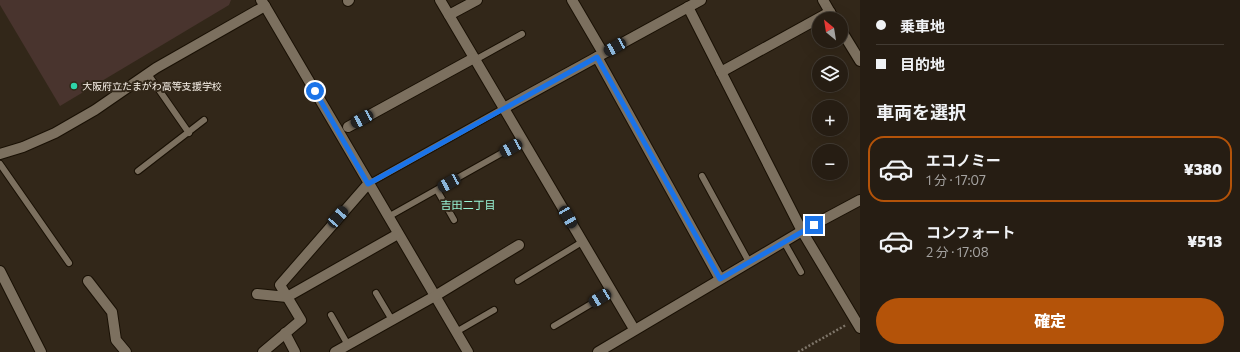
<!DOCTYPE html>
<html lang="ja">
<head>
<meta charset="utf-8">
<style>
	body { margin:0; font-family:Commissioner,"Noto Sans JP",sans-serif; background:#322a21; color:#f1f3f6; height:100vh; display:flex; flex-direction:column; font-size:15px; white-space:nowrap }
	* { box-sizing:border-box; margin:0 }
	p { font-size:13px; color:#a4a2a0 }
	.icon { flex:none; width:22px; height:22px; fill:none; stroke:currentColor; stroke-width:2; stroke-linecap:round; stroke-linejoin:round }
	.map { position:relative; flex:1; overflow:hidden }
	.details { display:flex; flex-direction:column; background:#261d13; width:380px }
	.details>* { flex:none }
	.banner { display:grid; align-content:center; height:88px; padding:0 16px; background:#261d13 }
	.needle { width:26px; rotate:330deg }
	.controls { position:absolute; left:812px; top:12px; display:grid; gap:8px }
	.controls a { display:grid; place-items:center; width:36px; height:36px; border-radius:50%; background:#261d13; box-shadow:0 4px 16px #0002,0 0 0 1px #423b33; font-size:20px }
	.end { position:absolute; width:18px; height:18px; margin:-9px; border:5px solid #1a73e8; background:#fff; box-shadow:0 0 0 2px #fff }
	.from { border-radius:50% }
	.car { position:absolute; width:12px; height:24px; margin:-12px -6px; border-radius:5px; box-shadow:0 0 3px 1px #0007; background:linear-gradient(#222 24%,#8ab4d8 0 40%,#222 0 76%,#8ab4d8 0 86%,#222 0) }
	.banner b { display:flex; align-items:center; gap:14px; height:38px; font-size:15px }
	.banner b+b { border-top:1px solid #423b33 }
	.banner i { width:10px; height:10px; background:#f1f3f6 }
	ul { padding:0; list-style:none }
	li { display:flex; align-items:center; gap:12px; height:66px; margin:0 8px 6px; padding:0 8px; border:2px solid transparent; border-radius:16px }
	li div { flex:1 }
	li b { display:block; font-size:15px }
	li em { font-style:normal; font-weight:800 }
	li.on { border-color:#b45309 }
	li>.icon { width:36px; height:36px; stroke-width:1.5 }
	h2 { padding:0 16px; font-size:18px; line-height:48px }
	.primary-button { display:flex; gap:8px; margin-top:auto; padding:8px 16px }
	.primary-button a { flex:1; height:46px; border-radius:24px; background:#b45309; color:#fff; font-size:16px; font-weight:800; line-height:46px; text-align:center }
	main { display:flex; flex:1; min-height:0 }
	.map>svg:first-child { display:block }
</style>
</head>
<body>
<main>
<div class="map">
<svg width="860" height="352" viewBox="0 0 860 352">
	<rect width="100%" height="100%" fill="#322719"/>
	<path fill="#49342e" d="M0,0H231L229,5L60,106L0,5Z"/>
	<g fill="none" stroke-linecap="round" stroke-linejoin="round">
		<g stroke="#191004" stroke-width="8">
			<g id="lane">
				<path d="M475,60L522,34"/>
				<path d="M148,74L189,133"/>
				<path d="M0,164L69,263"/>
				<path d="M138,171L204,120"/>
				<path d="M702,176L749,262"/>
				<path d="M368,184L504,108"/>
				<path d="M437,190L454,220"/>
				<path d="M388,217L523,141"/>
				<path d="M784,242L801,272"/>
				<path d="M518,281L582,242"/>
				<path d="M376,293L392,320"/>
				<path d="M331,315L348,345"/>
				<path d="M554,326L611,292"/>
				<path d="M456,332L494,310"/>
			</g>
		</g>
		<g stroke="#191004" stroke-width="12">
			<g id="street">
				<path d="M440,0L634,329"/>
				<path d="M572,0L603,53"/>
				<path d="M823,0L834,19"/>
				<path d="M348,1L349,0"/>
				<path d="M265,6L468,352"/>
				<path d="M688,7L802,231L860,328"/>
				<path d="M449,15L477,0"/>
				<path d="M841,30L860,61"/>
				<path d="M597,57L720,279"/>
				<path d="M721,72L830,12"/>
				<path d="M504,108L701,0"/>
				<path d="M348,127L474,58"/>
				<path d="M0,154L23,147L55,133L95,110L156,68L265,6L261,0"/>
				<path d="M88,281L112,312L116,340L126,352"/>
				<path d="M257,294L287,297L398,234"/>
				<path d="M285,333L295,352"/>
				<path d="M263,352L301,320L280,285L368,184"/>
				<path d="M335,352L435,296L519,245"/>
				<path d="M598,352L802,231L860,200"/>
			</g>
		</g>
		<g stroke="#191004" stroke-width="12">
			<path id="secondary" d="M0,271L41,352"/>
		</g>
		<path stroke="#7e7569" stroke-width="2.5" stroke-dasharray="2 2" stroke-linecap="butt" d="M798,352L846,325"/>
		<use href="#lane" stroke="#7c705f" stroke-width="6"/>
		<use href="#street" stroke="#7c705f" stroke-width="10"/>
		<use href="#secondary" stroke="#7c705f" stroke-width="10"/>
	</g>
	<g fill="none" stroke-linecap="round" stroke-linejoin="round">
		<path stroke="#1a73e8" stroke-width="5" d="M315,91L368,184L597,57L720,279L814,225"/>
	</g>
	<circle fill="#2ed4aa" stroke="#322719" stroke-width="1.5" cx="74" cy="86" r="4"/>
	<g text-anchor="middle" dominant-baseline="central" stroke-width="4" stroke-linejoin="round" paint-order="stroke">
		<g font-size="10" fill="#faf3ea" stroke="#322719" text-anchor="start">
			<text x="82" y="86">大阪府立たまがわ高等支援学校</text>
		</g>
		<g font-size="11" fill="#99f6d7" stroke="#322719">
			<text x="468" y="204">吉田二丁目</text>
		</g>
	</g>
</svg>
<div class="controls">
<a><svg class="needle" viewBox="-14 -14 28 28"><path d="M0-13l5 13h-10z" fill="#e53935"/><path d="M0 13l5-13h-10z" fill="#a4a2a0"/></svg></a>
<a><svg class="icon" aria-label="layers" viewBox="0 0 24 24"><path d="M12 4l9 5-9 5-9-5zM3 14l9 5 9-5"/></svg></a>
<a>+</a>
<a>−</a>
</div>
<i class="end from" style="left:315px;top:91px"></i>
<i class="end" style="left:814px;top:225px"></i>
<i class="car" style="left:615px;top:47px;rotate:241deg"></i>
<i class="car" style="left:362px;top:119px;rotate:241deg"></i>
<i class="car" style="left:511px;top:148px;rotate:241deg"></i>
<i class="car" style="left:449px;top:183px;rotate:241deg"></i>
<i class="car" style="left:338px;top:217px;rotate:41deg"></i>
<i class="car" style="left:568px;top:217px;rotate:150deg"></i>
<i class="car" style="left:600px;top:298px;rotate:239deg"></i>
</div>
<section class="details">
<div class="banner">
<b><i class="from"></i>乗車地</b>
<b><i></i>目的地</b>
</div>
<h2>車両を選択</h2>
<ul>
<li class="on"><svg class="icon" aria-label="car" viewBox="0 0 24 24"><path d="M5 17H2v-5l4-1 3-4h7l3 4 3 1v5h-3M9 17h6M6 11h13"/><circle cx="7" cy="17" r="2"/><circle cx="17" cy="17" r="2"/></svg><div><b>エコノミー</b><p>1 分 · 17:07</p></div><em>¥380</em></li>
<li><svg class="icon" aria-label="car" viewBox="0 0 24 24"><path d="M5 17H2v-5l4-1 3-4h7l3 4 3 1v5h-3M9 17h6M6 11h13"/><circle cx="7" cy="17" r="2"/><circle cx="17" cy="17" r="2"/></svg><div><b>コンフォート</b><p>2 分 · 17:08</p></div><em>¥513</em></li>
</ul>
<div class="primary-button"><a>確定</a></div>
</section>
</main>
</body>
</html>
